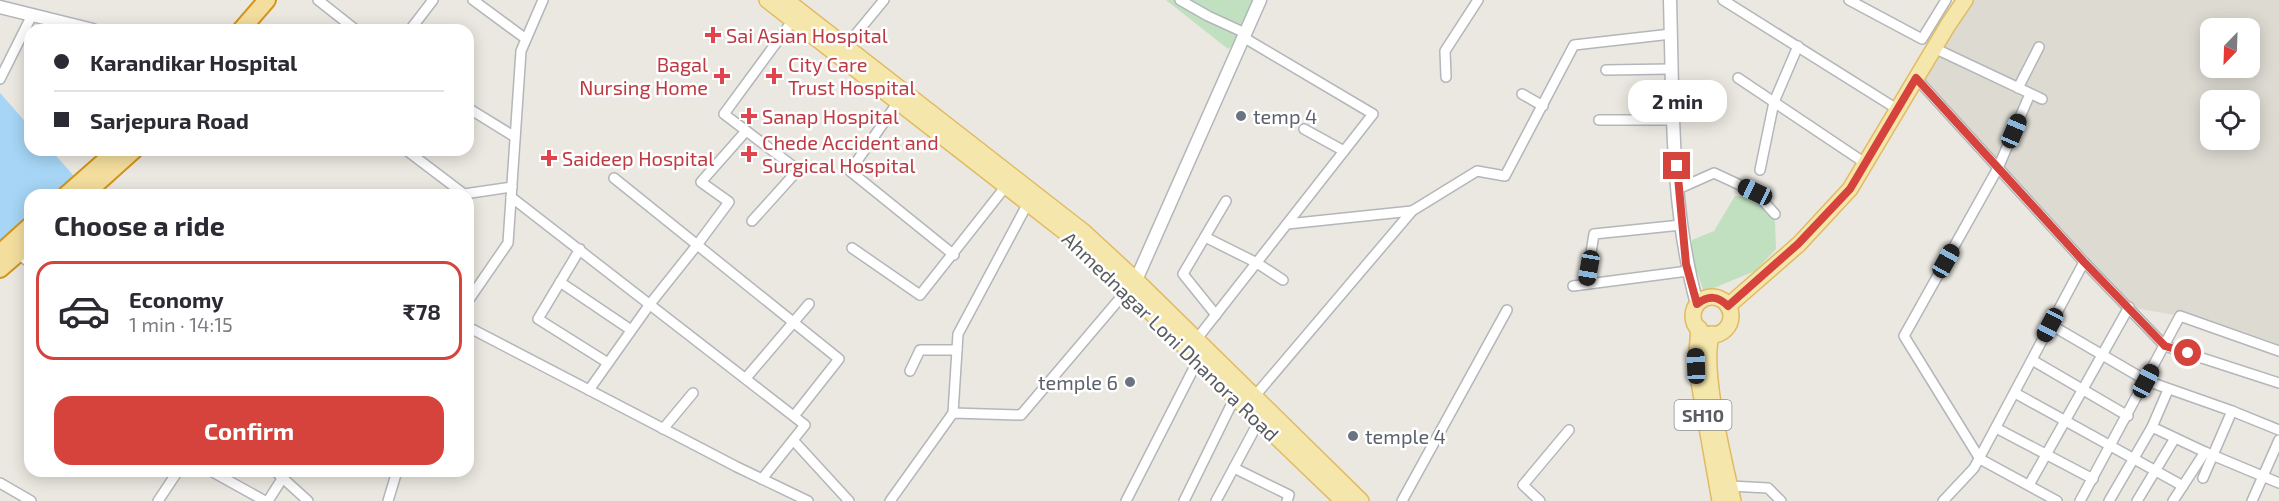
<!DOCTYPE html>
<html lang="en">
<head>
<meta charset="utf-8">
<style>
	body { margin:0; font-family:"Exo 2",sans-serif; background:#f7f7f7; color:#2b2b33; height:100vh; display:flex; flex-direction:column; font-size:22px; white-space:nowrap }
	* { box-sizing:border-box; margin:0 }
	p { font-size:20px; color:#7c7c81 }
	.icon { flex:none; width:33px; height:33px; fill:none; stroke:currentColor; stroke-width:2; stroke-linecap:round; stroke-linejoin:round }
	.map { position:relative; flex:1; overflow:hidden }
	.sheet { position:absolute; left:24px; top:189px; width:450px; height:288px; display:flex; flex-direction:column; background:#fff; border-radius:18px; box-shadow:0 3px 15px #0003 }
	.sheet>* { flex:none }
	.hud { position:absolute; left:24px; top:24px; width:450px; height:132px; border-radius:18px; box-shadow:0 3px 15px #0003; display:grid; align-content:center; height:132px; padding:0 30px; background:#fff }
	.needle { width:39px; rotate:203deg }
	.fabs { position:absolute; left:2200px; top:18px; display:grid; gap:12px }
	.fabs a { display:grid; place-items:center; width:60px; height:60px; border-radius:12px; background:#fff; box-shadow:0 3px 15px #0003; font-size:30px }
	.end { position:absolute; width:27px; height:27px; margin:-14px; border:8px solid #d5433c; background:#fff; box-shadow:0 0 0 3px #fff }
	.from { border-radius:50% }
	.bubble { position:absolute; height:42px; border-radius:18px; background:#fff; box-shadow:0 3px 15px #0003; font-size:20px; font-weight:700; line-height:42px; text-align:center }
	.car { position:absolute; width:18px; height:36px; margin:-18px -9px; border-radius:8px; box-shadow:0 0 4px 2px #0007; background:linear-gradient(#222 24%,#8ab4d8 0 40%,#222 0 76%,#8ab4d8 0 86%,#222 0) }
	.hud b { display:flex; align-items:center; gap:21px; height:57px; font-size:22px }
	.hud b+b { border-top:2px solid #e1e1e2 }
	.hud i { width:15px; height:15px; background:#2b2b33 }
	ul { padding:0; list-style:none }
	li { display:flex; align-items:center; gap:18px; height:99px; margin:0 12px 9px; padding:0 18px; border:3px solid transparent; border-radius:18px }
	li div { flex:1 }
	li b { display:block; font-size:22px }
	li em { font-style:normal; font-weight:700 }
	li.selected { border-color:#d5433c }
	li>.icon { width:54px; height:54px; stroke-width:1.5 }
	h2 { padding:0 30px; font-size:27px; line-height:72px }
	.action { display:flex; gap:12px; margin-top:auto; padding:12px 30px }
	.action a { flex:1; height:69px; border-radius:18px; background:#d5433c; color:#fff; font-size:24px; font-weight:700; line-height:69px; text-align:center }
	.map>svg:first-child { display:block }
</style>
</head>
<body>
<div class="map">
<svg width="2279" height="501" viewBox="0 0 2279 501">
	<rect width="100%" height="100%" fill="#ebe8e1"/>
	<path fill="#dddad2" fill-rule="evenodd" d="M1968,0H2279V353L2180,316L2129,307L1916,78ZM2211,28H2250V68H2211ZM2211,100H2250V140H2211Z"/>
	<g fill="#c0e0bf">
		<path d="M1166,0H1261L1243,37L1228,49Z"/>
		<path d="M1735,196L1752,198L1775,220L1776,249L1755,271L1704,292L1692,257V240L1714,231Z"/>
	</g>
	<path fill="#a6d5f5" d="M0,93L30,127V150H51L80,183L66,195H30V226L0,253Z"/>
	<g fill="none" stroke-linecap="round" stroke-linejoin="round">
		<g stroke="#b3b6ba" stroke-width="12">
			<g id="minor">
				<path d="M318,0L356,30"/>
				<path d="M473,0L526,39"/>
				<path d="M1180,0L1208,16L1245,33"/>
				<path d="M1723,0L1897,109"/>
				<path d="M1849,0L1922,39L1946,0"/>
				<path d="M410,30L433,0"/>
				<path d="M846,46L884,0"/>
				<path d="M1934,48L2042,99"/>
				<path d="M1606,70L1672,69"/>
				<path d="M1446,77L1445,51L1478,0"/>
				<path d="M1738,78L1865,163"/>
				<path d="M1916,78L2084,262L2165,346L2279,383"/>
				<path d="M0,79L32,15"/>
				<path d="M2018,88L2039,47"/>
				<path d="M1522,94L1543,106"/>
				<path d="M2030,94L1998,168L1904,336L1980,459L2057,501"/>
				<path d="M898,102L850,171L954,255"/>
				<path d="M468,108L515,137"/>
				<path d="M1599,120H1673"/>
				<path d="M1304,129L1344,151"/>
				<path d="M406,150L464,194L512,187"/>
				<path d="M1760,170L1774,102L1798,46"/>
				<path d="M614,178L839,359L794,416"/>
				<path d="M1678,189L1714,173L1755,192L1775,214"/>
				<path d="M511,197L805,425L762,479"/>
				<path d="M752,221L798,170L724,114L793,20"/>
				<path d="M1287,224L1412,211"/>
				<path d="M1205,237L1257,263L1283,280"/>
				<path d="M852,248L920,295L1006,186"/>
				<path d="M580,249L538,319L608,363"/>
				<path d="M18,254L30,263"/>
				<path d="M560,282L631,330"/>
				<path d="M1586,284L1594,234L1681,225"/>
				<path d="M1573,286L1688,271"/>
				<path d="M468,301L508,243L521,51L543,0"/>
				<path d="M1216,315L1183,274L1226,201"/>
				<path d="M2051,325L2147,381L2232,411L2279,430"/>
				<path d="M468,327L737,467L808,501"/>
				<path d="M1196,340L1373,114L1243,37"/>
				<path d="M2032,360L2128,416"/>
				<path d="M910,371L920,350H957"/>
				<path d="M746,378L809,304"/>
				<path d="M589,390L650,304L697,245L729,202L701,182L746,131"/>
				<path d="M2015,393L2183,486"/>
				<path d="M1254,397L1412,211L1477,171L1505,176L1574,45L1671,34"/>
				<path d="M953,413L958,334L1028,203"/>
				<path d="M2152,427L2205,452L2173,501"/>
				<path d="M1996,428L2093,479"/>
				<path d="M663,429L693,393"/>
				<path d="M793,440L849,501"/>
				<path d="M2205,452L2279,483"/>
				<path d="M1234,468L1289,495L1287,501"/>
				<path d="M211,471L265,501"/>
				<path d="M275,471L308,501"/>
				<path d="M2203,478L2232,411"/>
				<path d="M0,483L31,501"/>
				<path d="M2029,485L2129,307"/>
				<path d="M1730,486L1768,488L1781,501"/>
				<path d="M158,501L178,471"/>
				<path d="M268,501L287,471"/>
				<path d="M388,501L397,471"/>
				<path d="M890,501L953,413L1021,415L1128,289"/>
				<path d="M1126,501L1198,360"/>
				<path d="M1184,501L1235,397"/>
				<path d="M1216,501L1259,421"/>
				<path d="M1402,501L1507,310"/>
				<path d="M1540,501L1523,485L1569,430"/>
				<path d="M1943,501L1974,468L2084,262"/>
				<path d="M2080,501L2180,316L2279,351"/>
				<path d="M2109,501L2152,427L2168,390"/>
				<path d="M2137,501L2175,438"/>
				<path d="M2252,501L2279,440"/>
			</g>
		</g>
		<g stroke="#b3b6ba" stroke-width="15">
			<g id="tertiary">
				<path d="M1670,0C1673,101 1670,206 1697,304"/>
				<path d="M0,7L93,30"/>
				<path d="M1136,280L1260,0"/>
			</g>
		</g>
		<g stroke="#e1ba63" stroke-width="18">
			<g id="primary">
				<path d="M767,0L1075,240L1128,289L1214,377L1343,501"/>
				<path d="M786,0L1084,232L1136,280L1361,501"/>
				<circle cx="1712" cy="316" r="19"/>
				<path d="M1728,306L1799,244L1850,189L1948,25L1965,0"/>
				<path d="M1699,328L1696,365L1720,501"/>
				<path d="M1712,334C1700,365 1725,466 1733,501"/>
			</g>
		</g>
		<g stroke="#d39318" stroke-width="20">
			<g id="trunk">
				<path d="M241,30L267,0"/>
				<path d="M66,195L117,150"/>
				<path d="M84,195L134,150"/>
				<path d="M0,253L30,226"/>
				<path d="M0,269L30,243"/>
			</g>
		</g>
		<use href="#minor" stroke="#fff" stroke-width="9"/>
		<use href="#tertiary" stroke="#fff" stroke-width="12"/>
		<use href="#primary" stroke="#f5e7ab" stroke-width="15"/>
		<use href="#trunk" stroke="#f3de9e" stroke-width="16"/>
	</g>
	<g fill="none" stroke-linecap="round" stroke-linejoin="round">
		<path stroke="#d5433c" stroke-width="8" d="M1677,166L1686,264L1697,304C1709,295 1718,296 1728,306L1798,244L1850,189L1916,78L2084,262L2165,346L2188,353"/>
	</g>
	<g fill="#e0444e" stroke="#fff" stroke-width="2">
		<path d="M710 26h6v6h6v6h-6v6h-6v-6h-6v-6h6z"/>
		<path d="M719 67h6v6h6v6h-6v6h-6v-6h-6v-6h6z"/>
		<path d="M771 67h6v6h6v6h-6v6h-6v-6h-6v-6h6z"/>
		<path d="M746 107h6v6h6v6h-6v6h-6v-6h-6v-6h6z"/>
		<path d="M746 145h6v6h6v6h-6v6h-6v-6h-6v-6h6z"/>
		<path d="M546 149h6v6h6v6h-6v6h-6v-6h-6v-6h6z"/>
	</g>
	<g fill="#6b7280" stroke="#fff" stroke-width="2">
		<circle cx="1241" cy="116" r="6"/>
		<circle cx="1130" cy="382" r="6"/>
		<circle cx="1353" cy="436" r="6"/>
	</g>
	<g text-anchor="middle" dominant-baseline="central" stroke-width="5" stroke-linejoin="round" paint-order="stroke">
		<rect fill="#fff" stroke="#8b8d90" stroke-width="1.5" x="1674.5" y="400" width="57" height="30" rx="4.5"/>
		<g font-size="18" font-weight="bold" fill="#595c60">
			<text x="1703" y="415">SH10</text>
		</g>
		<g font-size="20" fill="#be3a42" stroke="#fff" text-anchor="start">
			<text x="726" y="35">Sai Asian Hospital</text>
			<text x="708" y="64" text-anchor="end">Bagal<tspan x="708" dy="23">Nursing Home</tspan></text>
			<text x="788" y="64">City Care<tspan x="788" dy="23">Trust Hospital</tspan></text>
			<text x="762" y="116">Sanap Hospital</text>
			<text x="762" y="142">Chede Accident and<tspan x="762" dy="23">Surgical Hospital</tspan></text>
			<text x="562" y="158">Saideep Hospital</text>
		</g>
		<g font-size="20" fill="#5b616d" stroke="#fff" text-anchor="start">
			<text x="1253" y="116">temp 4</text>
			<text x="1118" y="382" text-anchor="end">temple 6</text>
			<text x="1365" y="436">temple 4</text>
		</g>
		<g font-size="20" fill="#595c60" stroke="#fff">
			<text transform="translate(1171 336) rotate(44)">Ahmednagar Loni Dhanora Road</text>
		</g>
	</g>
</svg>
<div class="fabs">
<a><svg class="needle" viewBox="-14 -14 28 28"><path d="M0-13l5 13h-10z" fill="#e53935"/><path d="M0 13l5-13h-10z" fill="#7c7c81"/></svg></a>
<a><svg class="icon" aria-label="locate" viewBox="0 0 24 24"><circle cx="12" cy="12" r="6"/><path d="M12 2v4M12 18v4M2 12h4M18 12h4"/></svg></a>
</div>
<i class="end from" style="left:2188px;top:353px"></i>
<i class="end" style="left:1677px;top:166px"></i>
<div class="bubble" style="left:1628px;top:80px;width:99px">2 min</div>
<i class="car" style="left:2014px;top:131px;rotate:23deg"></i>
<i class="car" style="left:1755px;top:192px;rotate:295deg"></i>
<i class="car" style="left:1946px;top:261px;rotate:29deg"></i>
<i class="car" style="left:1589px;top:268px;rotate:190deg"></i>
<i class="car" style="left:2050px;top:325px;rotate:208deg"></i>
<i class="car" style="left:1696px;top:366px;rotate:358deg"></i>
<i class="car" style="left:2146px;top:381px;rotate:28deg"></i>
<div class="hud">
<b><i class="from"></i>Karandikar Hospital</b>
<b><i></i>Sarjepura Road</b>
</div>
<section class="sheet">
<h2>Choose a ride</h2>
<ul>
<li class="selected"><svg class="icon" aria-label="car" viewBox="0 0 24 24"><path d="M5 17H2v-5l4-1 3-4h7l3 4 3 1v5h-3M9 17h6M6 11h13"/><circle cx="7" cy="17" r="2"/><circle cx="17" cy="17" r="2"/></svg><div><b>Economy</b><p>1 min · 14:15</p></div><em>₹78</em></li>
</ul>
<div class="action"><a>Confirm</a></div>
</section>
</div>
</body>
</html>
